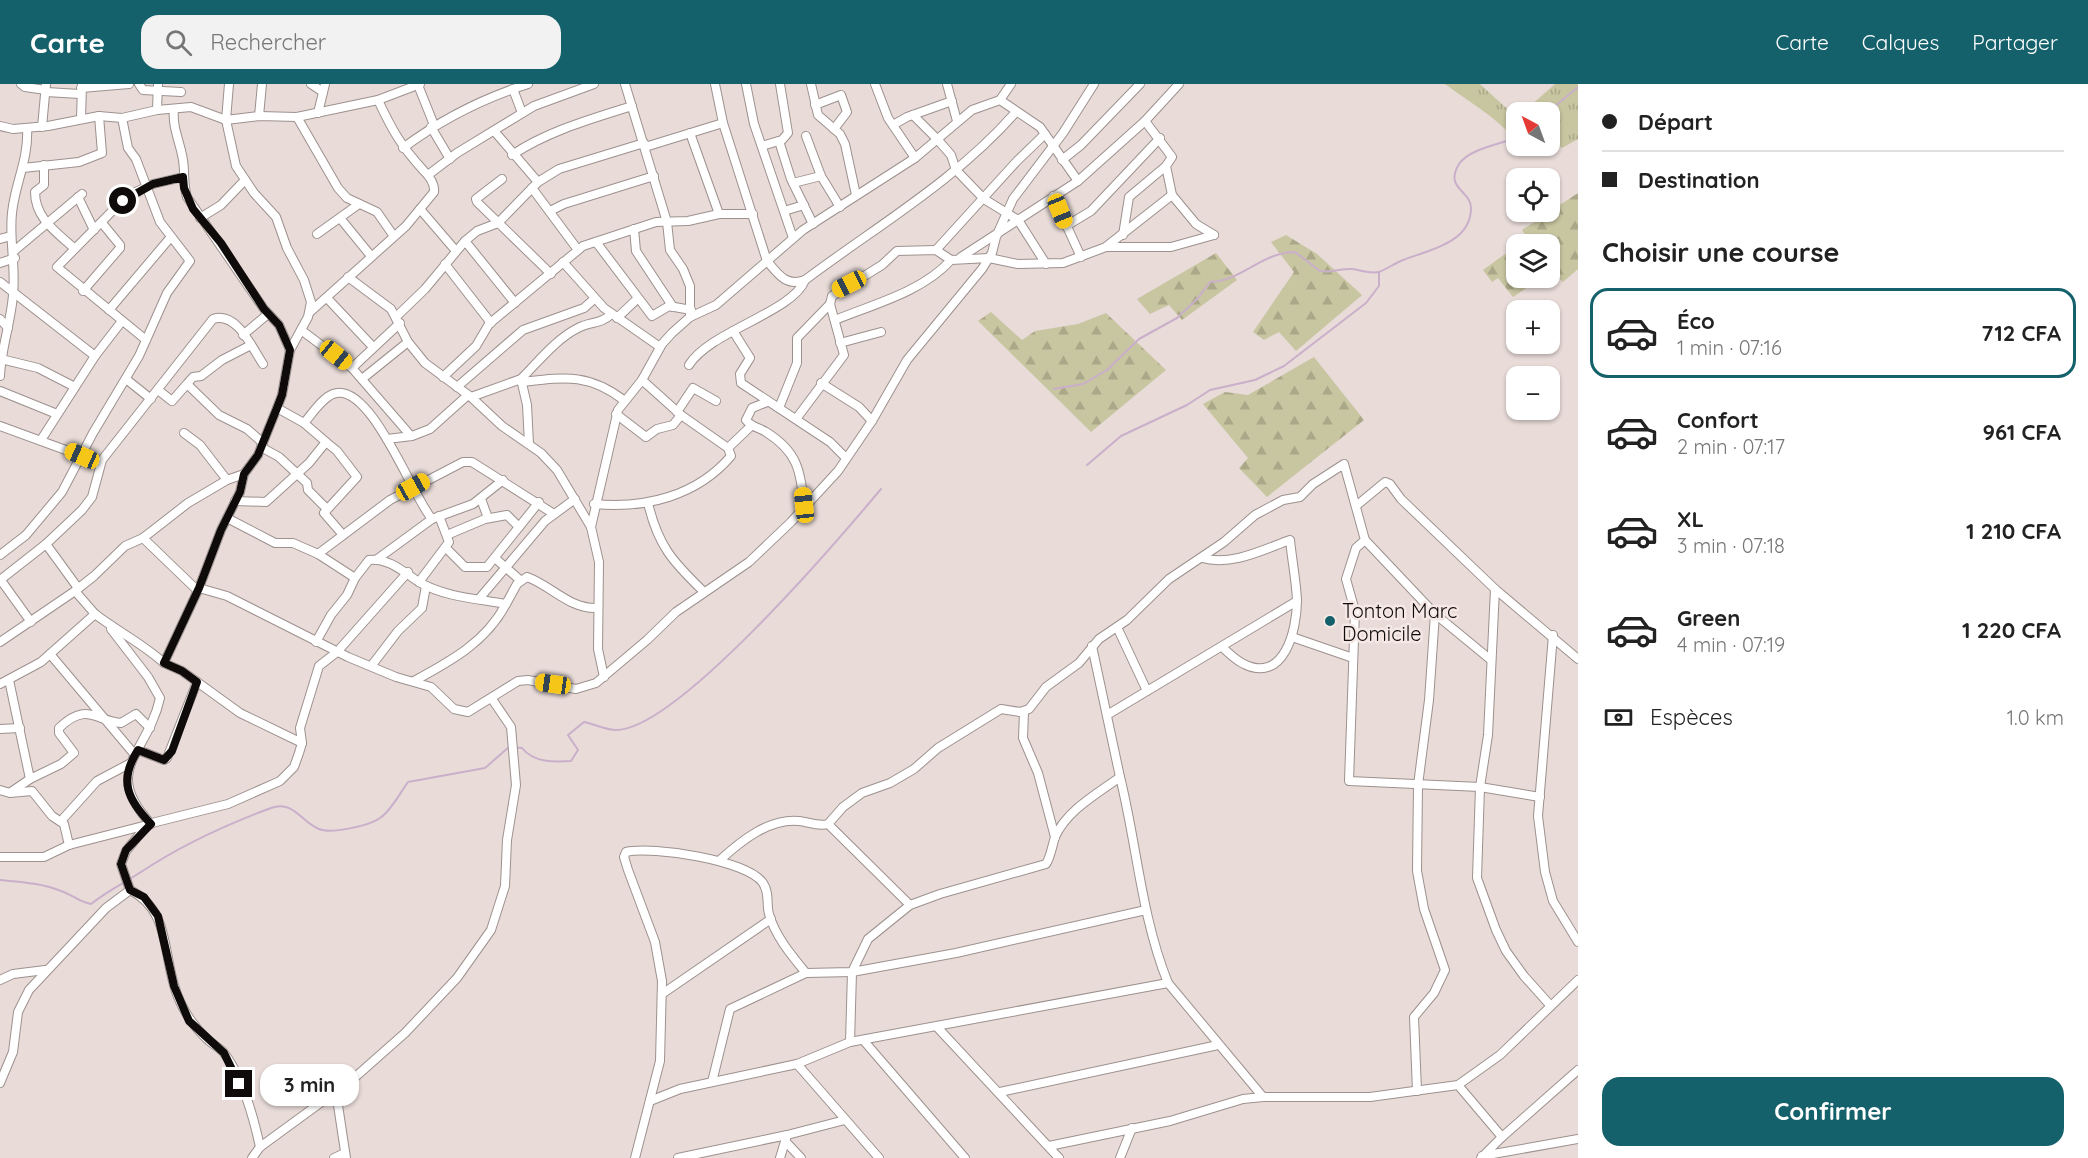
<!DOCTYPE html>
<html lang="fr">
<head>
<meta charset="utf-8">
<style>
	body { margin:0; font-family:Quicksand,sans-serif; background:#f2f2f2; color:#222; height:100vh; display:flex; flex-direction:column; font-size:22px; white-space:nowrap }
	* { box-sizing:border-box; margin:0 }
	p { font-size:20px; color:#767676 }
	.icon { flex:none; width:33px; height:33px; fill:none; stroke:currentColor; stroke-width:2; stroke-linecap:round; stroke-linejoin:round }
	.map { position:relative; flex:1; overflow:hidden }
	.details { display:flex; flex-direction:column; background:#fff; width:510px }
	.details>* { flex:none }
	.guide { display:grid; align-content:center; height:132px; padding:0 24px; background:#fff }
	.needle { width:39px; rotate:319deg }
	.controls { position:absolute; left:1506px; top:18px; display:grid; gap:12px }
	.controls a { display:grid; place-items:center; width:54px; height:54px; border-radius:12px; background:#fff; box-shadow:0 2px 4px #0004; font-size:30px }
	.end { position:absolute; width:27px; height:27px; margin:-14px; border:8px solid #0f0b0a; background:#fff; box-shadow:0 0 0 3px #fff }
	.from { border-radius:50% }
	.bubble { position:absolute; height:42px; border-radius:18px; background:#fff; box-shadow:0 2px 4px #0004; font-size:20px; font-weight:700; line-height:42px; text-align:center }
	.car { position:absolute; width:18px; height:36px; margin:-18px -9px; border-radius:8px; box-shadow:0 0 4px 2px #0007; background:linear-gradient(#f5c518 24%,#345 0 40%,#f5c518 0 76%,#345 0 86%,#f5c518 0) }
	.guide b { display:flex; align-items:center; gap:21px; height:57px; font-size:22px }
	.guide b+b { border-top:2px solid #e0e0e0 }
	.guide i { width:15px; height:15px; background:#222 }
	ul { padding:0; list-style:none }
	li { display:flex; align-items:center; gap:18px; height:90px; margin:0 12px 9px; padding:0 12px; border:3px solid transparent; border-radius:18px }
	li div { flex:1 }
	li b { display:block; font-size:22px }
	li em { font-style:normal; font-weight:700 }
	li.active { border-color:#14616b }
	li>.icon { width:54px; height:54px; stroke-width:1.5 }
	h2 { padding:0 24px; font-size:27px; line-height:72px }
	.pay { display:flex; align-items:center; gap:15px; height:66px; padding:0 24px; font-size:22px }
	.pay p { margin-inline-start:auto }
	.action { display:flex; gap:12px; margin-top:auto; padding:12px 24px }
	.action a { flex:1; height:69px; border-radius:18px; background:#14616b; color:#fff; font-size:24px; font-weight:700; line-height:69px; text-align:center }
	header { display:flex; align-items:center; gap:36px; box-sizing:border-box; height:84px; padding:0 30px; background:#14616b; color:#fff }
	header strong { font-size:28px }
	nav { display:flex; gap:33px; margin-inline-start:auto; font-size:21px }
	.search { width:420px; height:54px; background:#f2f2f2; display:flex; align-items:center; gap:15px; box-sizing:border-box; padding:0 21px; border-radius:18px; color:#767676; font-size:22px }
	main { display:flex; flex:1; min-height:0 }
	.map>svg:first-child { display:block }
</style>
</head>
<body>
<header>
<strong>Carte</strong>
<div class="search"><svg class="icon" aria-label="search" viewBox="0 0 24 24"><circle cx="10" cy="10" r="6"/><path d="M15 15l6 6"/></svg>Rechercher</div>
<nav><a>Carte</a><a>Calques</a><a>Partager</a></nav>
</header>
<main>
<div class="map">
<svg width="1578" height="1074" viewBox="0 0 1578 1074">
	<defs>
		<pattern id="grass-tufts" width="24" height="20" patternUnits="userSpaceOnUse" patternTransform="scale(1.5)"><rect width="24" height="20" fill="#c8c5a1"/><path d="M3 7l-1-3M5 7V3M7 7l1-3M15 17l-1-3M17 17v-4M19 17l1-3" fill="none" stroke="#aba889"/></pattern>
		<pattern id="forest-firs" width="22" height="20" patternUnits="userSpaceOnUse" patternTransform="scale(1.5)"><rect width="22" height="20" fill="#c8c5a1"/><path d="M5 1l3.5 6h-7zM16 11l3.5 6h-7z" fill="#aba889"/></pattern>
	</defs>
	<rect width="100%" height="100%" fill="#e8dbd8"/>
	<g fill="url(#grass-tufts)">
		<path d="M1445,0H1480L1516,33V57C1498,34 1469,18 1445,0Z"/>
		<path d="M1555,0H1578V55L1562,64L1550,57V28H1523Z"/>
	</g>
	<g fill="url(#forest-firs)">
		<path d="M1578,109V185L1563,198L1550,188V160H1518L1527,154L1522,146Z"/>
		<path d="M1286,151L1317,170L1362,211L1296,267L1279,248L1264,256L1253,248L1294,188L1271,158Z"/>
		<path d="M1516,162V194H1541L1513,213L1498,194L1492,198L1483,186Z"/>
		<path d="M1216,169L1237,196L1182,236L1169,221L1150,230L1137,215Z"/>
		<path d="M991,228L1022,256L1035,247L1078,240L1106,229L1166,286L1091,348L978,237Z"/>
		<path d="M1314,273L1364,336L1267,413L1239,384L1248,374L1203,320L1225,308L1248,311Z"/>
	</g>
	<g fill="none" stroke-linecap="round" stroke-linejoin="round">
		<g stroke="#caafcb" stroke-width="2">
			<path d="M1548,28L1578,3"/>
			<path d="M1054,305L1083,300L1107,286L1139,255L1177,234L1198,214L1210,198C1242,197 1262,168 1295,168L1320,187C1331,189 1341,184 1352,185C1361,186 1369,190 1379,188C1387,185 1395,179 1403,176C1429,166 1471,159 1471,124C1471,106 1444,105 1459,80C1469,65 1500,60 1516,54"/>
			<path d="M1087,381L1121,352L1187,321L1210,306L1255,296L1284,282L1366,219L1379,202V188"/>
			<path d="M0,796C21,798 41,799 61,807C73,811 79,818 91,820C107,807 124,799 141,788C183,760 225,741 271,724C294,716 301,738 319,745C331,750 369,742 380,734C391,727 400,709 408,698L485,684L509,663L522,664C534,679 554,678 571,677L578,666L568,651L584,638C594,640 606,646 616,646C677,646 840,454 881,405"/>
		</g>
		<g stroke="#9d918e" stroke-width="10">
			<g id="minor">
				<path d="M21,0L25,3L46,6"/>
				<path d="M139,0L143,6L181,8"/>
				<path d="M311,0L323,8"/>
				<path d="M625,0L667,138L670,166L683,185L690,202V233"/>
				<path d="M715,0L723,39L767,177C778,190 786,203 805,196C877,142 955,97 1015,29"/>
				<path d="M746,0L754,40L793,154"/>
				<path d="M811,0L818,31L840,50L845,60L856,111"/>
				<path d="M875,0L888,34L915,74"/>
				<path d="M947,0L957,37"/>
				<path d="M1179,0L1145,37L1172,73L1166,82L1172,111L1196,140L1214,151"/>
				<path d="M418,1L434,41"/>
				<path d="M81,4L129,0"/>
				<path d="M513,5L522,29"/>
				<path d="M46,8L80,10"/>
				<path d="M1000,16L1011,0"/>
				<path d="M815,21L841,11L847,28L834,45"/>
				<path d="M174,25C172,44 180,57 183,76C185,89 183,100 187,113L264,225L279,241L290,266"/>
				<path d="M157,26L158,0"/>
				<path d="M318,29L325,0"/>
				<path d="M913,31L937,55L951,71L956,86L984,115L1018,136L1046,180"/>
				<path d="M259,32L262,0"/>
				<path d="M297,33L338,104L347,114L377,128L393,151"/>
				<path d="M81,35L82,1"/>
				<path d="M893,41L907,33L952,17"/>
				<path d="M0,42L13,45L48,42L99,32L122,34L157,26L191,23L226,36L259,32L297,33L378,16L420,0"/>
				<path d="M42,43L46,0"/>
				<path d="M431,43L450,75"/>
				<path d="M495,48L538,98"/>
				<path d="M690,49L719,130"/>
				<path d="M806,52L821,92L840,123"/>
				<path d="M779,57L791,95L813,140"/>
				<path d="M762,62L782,56L788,49L780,0"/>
				<path d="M645,63L723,39"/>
				<path d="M403,64C439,37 484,14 528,0"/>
				<path d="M512,71C548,47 591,35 632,22"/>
				<path d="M1062,76L1081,61L1140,0"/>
				<path d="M44,81V101L35,108C35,134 56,148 74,164"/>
				<path d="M23,84L79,78L102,69L99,32"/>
				<path d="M428,91L457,69L534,22L594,0"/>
				<path d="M502,95L476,115L477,118L551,190"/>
				<path d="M793,99L821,92"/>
				<path d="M532,104L578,166"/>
				<path d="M1053,112L1081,173"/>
				<path d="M78,113L94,146"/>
				<path d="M420,125L456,167"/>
				<path d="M550,127L564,120L654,92"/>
				<path d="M784,127L804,121"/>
				<path d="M200,134L221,121L245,96"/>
				<path d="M340,134L371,172"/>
				<path d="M1066,142L1091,127L1160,54"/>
				<path d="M634,145L636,167L673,223"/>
				<path d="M317,150L359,120"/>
				<path d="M1123,151L1129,113L1166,82"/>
				<path d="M0,155L11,152"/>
				<path d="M465,157L515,219"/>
				<path d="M596,158L652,232L669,222L691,226"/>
				<path d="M1107,162L1172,111"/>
				<path d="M936,166L1017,77L1045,50"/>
				<path d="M14,167L82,110"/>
				<path d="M961,173L1078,97L1145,37"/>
				<path d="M563,178L604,224L660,263"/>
				<path d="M0,179L15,174"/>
				<path d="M445,180L491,239"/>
				<path d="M348,193L391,225L408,258L425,279L471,313L502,342L541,369L557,386L591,443L599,478L598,565L604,593"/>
				<path d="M0,198L95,272"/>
				<path d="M83,207L120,164V161L102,139"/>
				<path d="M327,214L373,263"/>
				<path d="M109,226L170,154"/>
				<path d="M310,228L406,142L434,108C435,100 430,93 424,87C401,62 392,46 378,16"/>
				<path d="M397,232L425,205L465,157L477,147L498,139L538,98L559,85L644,59"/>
				<path d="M617,234L637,215"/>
				<path d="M0,235L8,244"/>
				<path d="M835,236C874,220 922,208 951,176"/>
				<path d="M301,246L352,284L411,352"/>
				<path d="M733,247L750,274L740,290L741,299L830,358L846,374"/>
				<path d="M243,251L268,230"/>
				<path d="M146,256L57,183L127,112L153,100L183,93"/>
				<path d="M840,259L881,248"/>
				<path d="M1,275L38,284L75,303"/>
				<path d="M689,281C710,247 793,228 805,196"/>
				<path d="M352,284L400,239"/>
				<path d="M0,292C1,265 11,238 13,211C16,182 9,155 12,129C15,99 29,75 27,44"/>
				<path d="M443,293L476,262L489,240L583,162L656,138L688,137L719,130H753"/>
				<path d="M126,295L151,315"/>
				<path d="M362,295L408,258"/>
				<path d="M521,295C538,278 556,255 578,244C591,237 599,241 612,230"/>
				<path d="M522,298C565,293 589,289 625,317"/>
				<path d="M821,299L859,323L872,337"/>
				<path d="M187,300L193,293L201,292L222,276L251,261"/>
				<path d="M457,303L523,246L584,224L594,215"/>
				<path d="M158,306L172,317L187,300L219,331L247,345L263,359"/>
				<path d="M0,307L57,330"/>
				<path d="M471,313L521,295L527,321L529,360"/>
				<path d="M767,318L752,324L746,336C751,343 758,343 766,348C798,368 800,386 804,421"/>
				<path d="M277,324L304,339L326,358"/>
				<path d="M779,324L797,279V254L830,220"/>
				<path d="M677,328L693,304L716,317"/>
				<path d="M616,330L646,353L657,345L673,341L681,331"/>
				<path d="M796,335L844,271L830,220L832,212L882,181L897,167L936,166L951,176L989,174L1018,180L1063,179L1106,163H1171L1214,151"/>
				<path d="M304,339C312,330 322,314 333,310C370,295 413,414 432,435"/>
				<path d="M0,342L82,372"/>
				<path d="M184,349L200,361L227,396L244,390"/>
				<path d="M387,355L412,352L430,345L468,311"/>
				<path d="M41,356L95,272L122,237"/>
				<path d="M261,363L279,373L307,399L308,406L326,424"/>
				<path d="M728,364L751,342"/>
				<path d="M481,415L488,434"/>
				<path d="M235,417L266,418L309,379L326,358L337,367L357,393L324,429L343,451"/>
				<path d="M648,419C658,462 673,478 704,508"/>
				<path d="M594,420C645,425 697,412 731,372L728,364L681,331L642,296"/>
				<path d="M1356,422L1385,398L1390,400L1401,415L1495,505L1578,575"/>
				<path d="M227,434L275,459H293L318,470L355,494L369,476C388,473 405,489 419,498C444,513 479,515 506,520L517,500L527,493C552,502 569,525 597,524"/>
				<path d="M591,443L618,326L642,296L662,260L672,249L690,233L716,221L803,146L915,74L972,26L1000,16L1040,43L1078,97"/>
				<path d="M447,451L485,435L507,431L519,443"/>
				<path d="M143,454L198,507"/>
				<path d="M1365,456L1435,530L1491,576"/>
				<path d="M46,460L78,504"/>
				<path d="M446,464L465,483H487L539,418"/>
				<path d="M318,470L390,416L463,378H472L554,430"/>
				<path d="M0,471L26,451L62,408L93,349L139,272L167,209L190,177L160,138L136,75L128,64L122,34"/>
				<path d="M1202,474C1232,482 1262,466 1290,456C1292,476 1296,496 1297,516C1297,546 1284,600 1244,580C1235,576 1229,569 1222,563"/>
				<path d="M496,475L520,496"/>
				<path d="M376,476L432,435L473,420L503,396"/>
				<path d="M0,495L31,538"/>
				<path d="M0,496L46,460L82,426L92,413L102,376L213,235C237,227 252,264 263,280"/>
				<path d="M419,498L449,458L439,432"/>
				<path d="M199,504L227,512L348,573L396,593L431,603L454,625L468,628L518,597L528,596L576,605L596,599L647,556L676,528L749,478L791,438L838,387L872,337L907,276L982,185L992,169L996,153L1013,115L1063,49L1094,0"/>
				<path d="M1495,505L1488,651L1480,703L1477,794L1496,846L1506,867L1524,892L1550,921"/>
				<path d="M479,515L545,437L575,415"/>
				<path d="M95,530L75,507L94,492L125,462L143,454L188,419L227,396"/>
				<path d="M1117,543L1147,607"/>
				<path d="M111,545L148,593L160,614C148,670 100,685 151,740"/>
				<path d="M1553,551L1538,732L1545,788L1553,817L1578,858"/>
				<path d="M1292,553L1353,574"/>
				<path d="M0,558L75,507"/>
				<path d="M316,558L331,531L347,511L355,494"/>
				<path d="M1092,562L1120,693"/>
				<path d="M50,570L135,671"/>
				<path d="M164,579L182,587L240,629L302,659"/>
				<path d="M372,581L398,547L422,524L426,502"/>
				<path d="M9,596L30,695L61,680L74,669L59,649V644C87,617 96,637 121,639L136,630L150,644"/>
				<path d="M414,597C451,577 486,558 506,520"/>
				<path d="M0,600L41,578L95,530C117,547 142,559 164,579L199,504L221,446L240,408L244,390L258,371L277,324L282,311L290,266L308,233L311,218L304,196L287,164L276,133L254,109L236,82L226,36L229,0"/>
				<path d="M1024,628L1023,654L1038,689L1055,753"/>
				<path d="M1107,631L1297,517"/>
				<path d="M0,645L20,644"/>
				<path d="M138,666L164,676L167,674L197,598"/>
				<path d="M0,706L10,709L32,707L52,732L64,740L69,761"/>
				<path d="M11,708L30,695"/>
				<path d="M61,737L97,697L129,680"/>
				<path d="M828,740L910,821"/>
				<path d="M0,773H44L69,761L147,741"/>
				<path d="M720,776C741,757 769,734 799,737C809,738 818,743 828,740L843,723L862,709L890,699L914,685L938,664L1001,625L1020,628L1029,625L1046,603L1079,579L1099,555L1127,536L1169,495L1224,458L1255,431L1283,416L1300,413L1313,400L1344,380L1365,456L1356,464L1346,495L1355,527L1349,697L1480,703L1540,713"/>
				<path d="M130,806C168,825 163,864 174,901C180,922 191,940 207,955C212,960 220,964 224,969C242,992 254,1035 260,1063"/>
				<path d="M0,896L13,890L45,886"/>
				<path d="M662,910L771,835"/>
				<path d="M937,943L1059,1074"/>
				<path d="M864,957L965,1074"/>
				<path d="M850,958L1168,899L1263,1013"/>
				<path d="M712,998L730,925L806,889L852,888L956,869L1146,826"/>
				<path d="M0,999L13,968L18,928L29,906L106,824L130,806L121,780L126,767L148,740L228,720L280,697L294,683L299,669L302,659L300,644L319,582L337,568L408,488"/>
				<path d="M1458,1001L1502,1053L1481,1074"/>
				<path d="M1417,1007L1414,933L1434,909L1445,886L1424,825L1417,787L1418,701L1429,616L1435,530"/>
				<path d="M336,1008L346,1074"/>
				<path d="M1000,1008L1218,961"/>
				<path d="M650,1017L680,1005L797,980"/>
				<path d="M1502,1053L1578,986"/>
				<path d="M786,1058L801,1074"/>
				<path d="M1049,1062L1170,1037L1243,1015L1263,1013H1370L1458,1001L1500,971L1578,896"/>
				<path d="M1482,1072L1578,1055"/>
				<path d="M252,1074L260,1063L353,995L405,949L457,894L491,846L505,802L507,756L516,701L511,643L492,615"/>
				<path d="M334,1074L345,1069"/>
				<path d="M635,1074L660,977L662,897L655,858L628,786L624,773L626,768C653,762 747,776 763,799C770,810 766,819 769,830C775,852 792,872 806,889"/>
				<path d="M678,1074L787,1051"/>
				<path d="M780,1074L787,1051L845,1036"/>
				<path d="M879,1074L797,980L850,958L852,888L868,855L910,821L940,810L1046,780C1051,772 1052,762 1055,753C1067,726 1097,710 1120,693C1137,761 1141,832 1168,899"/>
				<path d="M1120,1074L1132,1044"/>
			</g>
		</g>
		<use href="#minor" stroke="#fff" stroke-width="8"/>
	</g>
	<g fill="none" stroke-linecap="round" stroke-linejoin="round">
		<path stroke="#0f0b0a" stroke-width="8" d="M123,117L153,100L183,93L184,104L193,125L221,159L264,225L279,241L290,266L282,311L277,324L258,371L244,390L240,408L221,446L199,504L164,579L182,587L197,598L172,667L164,676L138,666C118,697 128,716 151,740L126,766L121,780L130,806L144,813L158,832L174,902L189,937L224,969L239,1000"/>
	</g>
	<circle fill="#14616b" stroke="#f5e8e5" stroke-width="2" cx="1330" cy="537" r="6"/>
	<g text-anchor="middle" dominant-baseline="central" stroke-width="5" stroke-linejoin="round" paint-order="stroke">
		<g font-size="20" fill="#0f0b0a" stroke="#f5e8e5" text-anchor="start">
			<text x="1342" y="526">Tonton Marc<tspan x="1342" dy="23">Domicile</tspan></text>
		</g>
	</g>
</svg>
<div class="controls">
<a><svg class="needle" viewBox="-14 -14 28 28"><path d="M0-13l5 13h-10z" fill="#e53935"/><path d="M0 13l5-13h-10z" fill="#767676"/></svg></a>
<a><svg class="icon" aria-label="locate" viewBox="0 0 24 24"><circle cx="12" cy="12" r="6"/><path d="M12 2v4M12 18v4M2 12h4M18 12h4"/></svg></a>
<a><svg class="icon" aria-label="layers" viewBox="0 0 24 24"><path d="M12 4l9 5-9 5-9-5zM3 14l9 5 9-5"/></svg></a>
<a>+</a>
<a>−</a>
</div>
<i class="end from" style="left:123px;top:117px"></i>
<i class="end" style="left:239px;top:1000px"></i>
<div class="bubble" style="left:260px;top:980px;width:99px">3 min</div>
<i class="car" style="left:1060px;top:127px;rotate:158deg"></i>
<i class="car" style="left:849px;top:200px;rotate:243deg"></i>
<i class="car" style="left:336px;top:271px;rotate:129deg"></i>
<i class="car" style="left:82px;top:372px;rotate:294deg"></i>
<i class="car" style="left:413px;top:403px;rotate:61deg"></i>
<i class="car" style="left:804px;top:421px;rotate:354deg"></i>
<i class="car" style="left:553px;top:600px;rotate:278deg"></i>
</div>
<section class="details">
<div class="guide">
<b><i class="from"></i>Départ</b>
<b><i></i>Destination</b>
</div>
<h2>Choisir une course</h2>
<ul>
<li class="active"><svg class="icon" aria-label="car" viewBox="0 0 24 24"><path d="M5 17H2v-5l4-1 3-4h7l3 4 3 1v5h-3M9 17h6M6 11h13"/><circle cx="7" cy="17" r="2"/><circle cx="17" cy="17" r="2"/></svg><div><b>Éco</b><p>1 min · 07:16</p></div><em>712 CFA</em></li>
<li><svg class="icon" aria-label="car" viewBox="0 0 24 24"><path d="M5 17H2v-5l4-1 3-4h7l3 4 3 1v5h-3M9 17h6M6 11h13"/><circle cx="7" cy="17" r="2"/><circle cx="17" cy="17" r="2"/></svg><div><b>Confort</b><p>2 min · 07:17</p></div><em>961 CFA</em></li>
<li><svg class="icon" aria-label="car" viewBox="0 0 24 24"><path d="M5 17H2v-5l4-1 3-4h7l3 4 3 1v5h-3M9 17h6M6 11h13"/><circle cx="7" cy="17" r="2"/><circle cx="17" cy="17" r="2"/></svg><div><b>XL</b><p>3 min · 07:18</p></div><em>1 210 CFA</em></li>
<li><svg class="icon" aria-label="car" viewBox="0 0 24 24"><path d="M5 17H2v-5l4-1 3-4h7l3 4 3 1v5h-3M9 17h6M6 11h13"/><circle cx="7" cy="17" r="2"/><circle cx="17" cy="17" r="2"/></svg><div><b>Green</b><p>4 min · 07:19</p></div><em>1 220 CFA</em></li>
</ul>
<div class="pay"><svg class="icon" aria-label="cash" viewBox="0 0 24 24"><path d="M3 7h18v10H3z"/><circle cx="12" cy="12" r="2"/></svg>Espèces<p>1.0 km</p></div>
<div class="action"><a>Confirmer</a></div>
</section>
</main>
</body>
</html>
